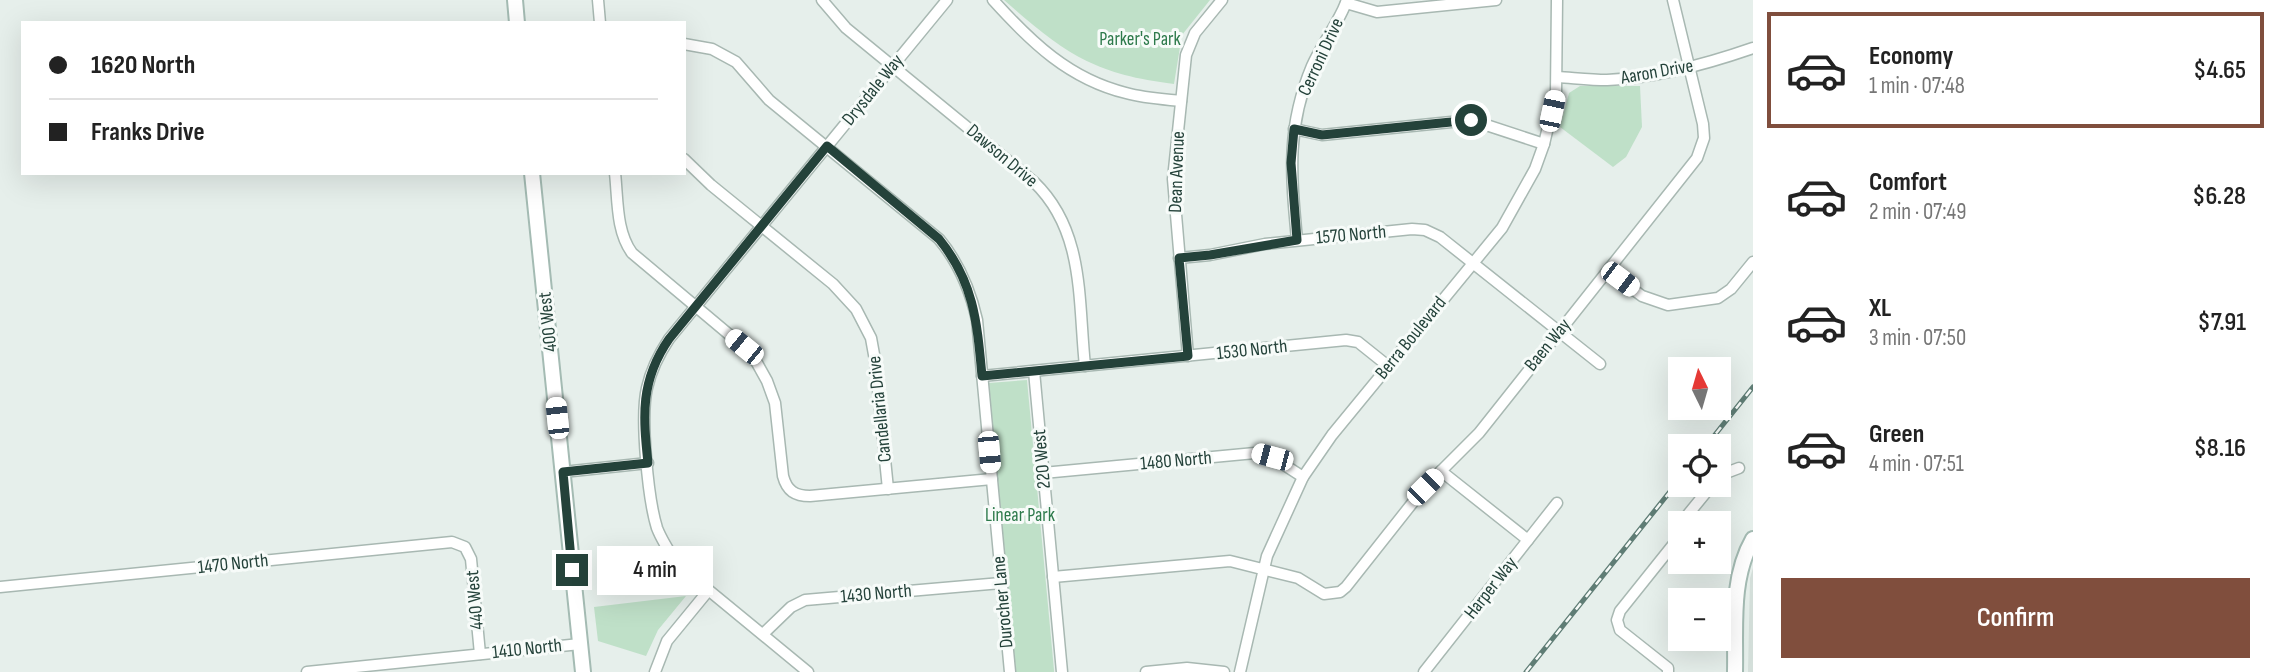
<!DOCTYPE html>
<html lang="en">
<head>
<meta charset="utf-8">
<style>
	body { margin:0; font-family:"Sofia Sans Condensed",sans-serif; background:#f6f6f6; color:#222; height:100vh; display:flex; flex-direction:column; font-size:26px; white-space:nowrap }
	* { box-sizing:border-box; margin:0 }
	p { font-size:23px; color:#767676 }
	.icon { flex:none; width:38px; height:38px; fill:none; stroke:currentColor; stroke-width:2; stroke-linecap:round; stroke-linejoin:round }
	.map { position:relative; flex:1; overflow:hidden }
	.sheet { display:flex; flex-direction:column; background:#fff; width:525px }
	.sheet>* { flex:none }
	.guide { position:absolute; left:21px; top:21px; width:665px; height:154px; border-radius:0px; box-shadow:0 7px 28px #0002; display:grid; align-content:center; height:154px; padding:0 28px; background:#fff }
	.needle { width:46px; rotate:355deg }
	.tools { position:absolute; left:1668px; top:357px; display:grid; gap:14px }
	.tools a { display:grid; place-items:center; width:63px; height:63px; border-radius:0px; background:#fff; box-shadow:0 7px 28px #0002; font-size:35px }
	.end { position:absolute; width:32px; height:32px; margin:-16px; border:9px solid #24423a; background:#fff; box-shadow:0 0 0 4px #fff }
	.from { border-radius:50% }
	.bubble { position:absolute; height:49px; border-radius:0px; background:#fff; box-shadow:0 7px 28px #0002; font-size:23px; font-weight:600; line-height:49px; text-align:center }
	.car { position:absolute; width:21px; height:42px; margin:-21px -10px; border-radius:9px; box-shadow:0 0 5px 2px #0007; background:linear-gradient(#fff 24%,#345 0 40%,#fff 0 76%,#345 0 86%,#fff 0) }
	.guide b { display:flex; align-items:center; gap:24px; height:66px; font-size:26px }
	.guide b+b { border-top:2px solid #e0e0e0 }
	.guide i { width:18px; height:18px; background:#222 }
	ul { padding:12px 0 0; list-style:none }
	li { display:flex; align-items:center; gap:21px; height:116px; margin:0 14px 10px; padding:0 14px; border:4px solid transparent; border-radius:0px }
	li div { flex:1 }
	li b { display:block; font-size:26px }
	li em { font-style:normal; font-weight:600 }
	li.current { border-color:#804e3d }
	li>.icon { width:63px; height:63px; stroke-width:1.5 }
	.action { display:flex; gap:14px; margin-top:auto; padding:14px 28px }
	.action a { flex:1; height:80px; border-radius:0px; background:#804e3d; color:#fff; font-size:28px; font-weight:600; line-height:80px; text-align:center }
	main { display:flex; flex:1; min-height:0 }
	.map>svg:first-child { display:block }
</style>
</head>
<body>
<main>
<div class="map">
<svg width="1753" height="672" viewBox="0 0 1753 672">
	<rect width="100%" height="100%" fill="#e6efeb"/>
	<path fill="#d4dfda" d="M1753,568V672H1748L1750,578Z"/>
	<g fill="#bfe0c8">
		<path d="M1004,0H1210L1182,35L1174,84C1093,74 1064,53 1004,0Z"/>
		<path d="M1580,86H1640L1642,127L1626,157L1613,167L1560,127L1569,93Z"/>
		<path d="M1027,380L1054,670V672H1016L989,383Z"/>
		<path d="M686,596L658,630L646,656L598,641L594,607Z"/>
	</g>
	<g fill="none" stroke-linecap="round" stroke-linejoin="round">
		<g stroke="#a8b8b2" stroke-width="13">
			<g id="street">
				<path d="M598,0L600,23"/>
				<path d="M822,0L846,28L1034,182C1085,231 1078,300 1085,366"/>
				<path d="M993,0C1031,42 1069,79 1126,93C1144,98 1162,99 1181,101"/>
				<path d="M1346,3L1377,12L1496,0"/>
				<path d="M684,44L712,49L736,62L769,100L939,239C959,263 970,289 977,320L1010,672"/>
				<path d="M1558,77C1574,78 1591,80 1607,80C1657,78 1707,64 1753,48"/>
				<path d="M1294,129L1322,135L1471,120L1544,144"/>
				<path d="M684,159L711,185L833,284L856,309L871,338L875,360L888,489"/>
				<path d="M615,173C618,200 616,231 632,253L744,347L757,363L767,381L775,403L783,476C787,491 795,496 810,496L992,479"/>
				<path d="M1297,240C1291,175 1286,128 1312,66C1322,43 1339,23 1347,0"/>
				<path d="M1179,258L1210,255L1265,244L1412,229L1425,230L1440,237L1600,364"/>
				<path d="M1608,271L1642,296L1668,305L1718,298L1731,289L1753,262"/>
				<path d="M1188,356L1173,179L1186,55L1195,33L1222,0"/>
				<path d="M1034,371L1062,672"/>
				<path d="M982,376L1346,340L1358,342L1388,366"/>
				<path d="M1441,471L1528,540"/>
				<path d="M563,472L648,463"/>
				<path d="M1043,473L1255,453L1272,457L1303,477"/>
				<path d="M1718,476L1739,468"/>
				<path d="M1681,523L1712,485"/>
				<path d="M1053,577L1230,561L1298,578L1324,594L1340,592L1346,587L1425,487L1479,433L1697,158L1704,138L1703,124L1673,0"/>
				<path d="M0,587L452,542L465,547L471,559L480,654"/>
				<path d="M763,634L791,607L805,600L1001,583"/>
				<path d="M307,672L580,644"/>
				<path d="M655,672L667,641L708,591"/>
				<path d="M808,672L678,565C670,553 662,541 657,528C648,499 640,417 647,388C651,370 659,354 669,339L947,0"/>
				<path d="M1146,672L1187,668L1224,672"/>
				<path d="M1240,672L1267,556L1303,477L1332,435L1502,228L1535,169L1544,144L1556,93L1557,0"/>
				<path d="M1424,672L1557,503"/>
				<path d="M1668,672V668L1620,630L1617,620L1620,611L1676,541L1680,524"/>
			</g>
		</g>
		<g stroke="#a4bbb3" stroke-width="18">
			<g id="secondary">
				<path d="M515,0L517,23"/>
				<path d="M532,173L583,672"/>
				<path d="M1735,672C1736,628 1730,579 1753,539"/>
			</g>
		</g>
		<use href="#street" stroke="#fff" stroke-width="10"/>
		<use href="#secondary" stroke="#fff" stroke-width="14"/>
		<g stroke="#5f7d75" stroke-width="5">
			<g id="rail">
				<path d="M1706,446L1753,387"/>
				<path d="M1526,672L1680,479"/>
			</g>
		</g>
		<use href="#rail" stroke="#f7fbf9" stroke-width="2.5" stroke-dasharray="8" stroke-linecap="butt"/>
	</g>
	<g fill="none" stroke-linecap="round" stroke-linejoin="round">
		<path stroke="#24423a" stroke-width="9" d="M572,570L563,472L648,463C643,416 640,381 669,339L827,146L939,239C974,282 977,322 982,376L1188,356L1179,258L1210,255L1297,240L1291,163L1294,129L1322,135L1471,120"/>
	</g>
	<g text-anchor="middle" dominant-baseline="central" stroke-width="6" stroke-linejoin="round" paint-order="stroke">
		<g font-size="19" fill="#2d7a4b" stroke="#f7fbf9">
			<text x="1140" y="39">Parker's Park</text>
			<text x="1020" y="515">Linear Park</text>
		</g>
		<g font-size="19" fill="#24423a" stroke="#f7fbf9">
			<text transform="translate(1321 57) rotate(-65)">Cerroni Drive</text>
			<text transform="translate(1657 72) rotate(-10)">Aaron Drive</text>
			<text transform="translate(873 90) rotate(-51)">Drysdale Way</text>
			<text transform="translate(1002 156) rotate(40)">Dawson Drive</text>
			<text transform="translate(1177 172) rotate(-88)">Dean Avenue</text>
			<text transform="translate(1351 235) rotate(-5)">1570 North</text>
			<text transform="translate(548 322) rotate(-96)">400 West</text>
			<text transform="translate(1411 338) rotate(-51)">Berra Boulevard</text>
			<text transform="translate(1548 345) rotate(-51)">Baen Way</text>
			<text transform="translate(1252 350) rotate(-6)">1530 North</text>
			<text transform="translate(880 409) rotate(-96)">Candellaria Drive</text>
			<text transform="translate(1042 459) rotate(-95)">220 West</text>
			<text transform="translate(1176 461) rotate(-5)">1480 North</text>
			<text transform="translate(233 564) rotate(-6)">1470 North</text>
			<text transform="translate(1491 588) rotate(-52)">Harper Way</text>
			<text transform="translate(876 594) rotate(-5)">1430 North</text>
			<text transform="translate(475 600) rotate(-95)">440 West</text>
			<text transform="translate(1003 602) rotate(-95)">Durocher Lane</text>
			<text transform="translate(527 649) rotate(-6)">1410 North</text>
		</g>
	</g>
</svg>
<div class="tools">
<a><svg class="needle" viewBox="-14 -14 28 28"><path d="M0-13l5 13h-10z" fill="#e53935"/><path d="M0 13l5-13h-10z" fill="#767676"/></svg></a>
<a><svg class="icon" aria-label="locate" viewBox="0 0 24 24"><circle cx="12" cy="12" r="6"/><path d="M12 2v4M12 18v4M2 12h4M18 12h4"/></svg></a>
<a>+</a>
<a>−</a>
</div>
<i class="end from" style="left:1471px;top:120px"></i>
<i class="end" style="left:572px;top:570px"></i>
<div class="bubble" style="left:597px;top:546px;width:116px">4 min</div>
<i class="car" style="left:1552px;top:111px;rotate:12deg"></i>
<i class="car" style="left:1620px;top:279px;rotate:127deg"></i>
<i class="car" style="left:744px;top:347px;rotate:309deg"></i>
<i class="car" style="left:557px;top:418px;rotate:354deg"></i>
<i class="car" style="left:989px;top:452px;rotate:175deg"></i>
<i class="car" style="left:1272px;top:457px;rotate:285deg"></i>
<i class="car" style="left:1425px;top:487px;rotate:45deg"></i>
<div class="guide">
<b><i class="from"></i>1620 North</b>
<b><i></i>Franks Drive</b>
</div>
</div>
<section class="sheet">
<ul>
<li class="current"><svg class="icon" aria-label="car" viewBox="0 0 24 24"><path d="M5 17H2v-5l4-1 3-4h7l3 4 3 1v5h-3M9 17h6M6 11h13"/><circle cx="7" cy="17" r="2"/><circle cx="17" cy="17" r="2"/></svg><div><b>Economy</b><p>1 min · 07:48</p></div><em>$4.65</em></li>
<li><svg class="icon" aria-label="car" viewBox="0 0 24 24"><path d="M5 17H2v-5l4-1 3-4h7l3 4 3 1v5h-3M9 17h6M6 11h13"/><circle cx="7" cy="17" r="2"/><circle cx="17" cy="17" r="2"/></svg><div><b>Comfort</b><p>2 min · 07:49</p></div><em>$6.28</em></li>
<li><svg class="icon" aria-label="car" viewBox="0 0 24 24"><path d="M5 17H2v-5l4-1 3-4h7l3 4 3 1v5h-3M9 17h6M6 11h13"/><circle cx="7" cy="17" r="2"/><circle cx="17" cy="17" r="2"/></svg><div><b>XL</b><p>3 min · 07:50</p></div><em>$7.91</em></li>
<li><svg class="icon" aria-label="car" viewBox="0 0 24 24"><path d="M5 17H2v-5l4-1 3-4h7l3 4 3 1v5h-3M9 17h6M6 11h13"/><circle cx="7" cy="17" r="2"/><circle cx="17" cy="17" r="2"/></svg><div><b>Green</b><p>4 min · 07:51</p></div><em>$8.16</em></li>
</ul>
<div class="action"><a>Confirm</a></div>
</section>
</main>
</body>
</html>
